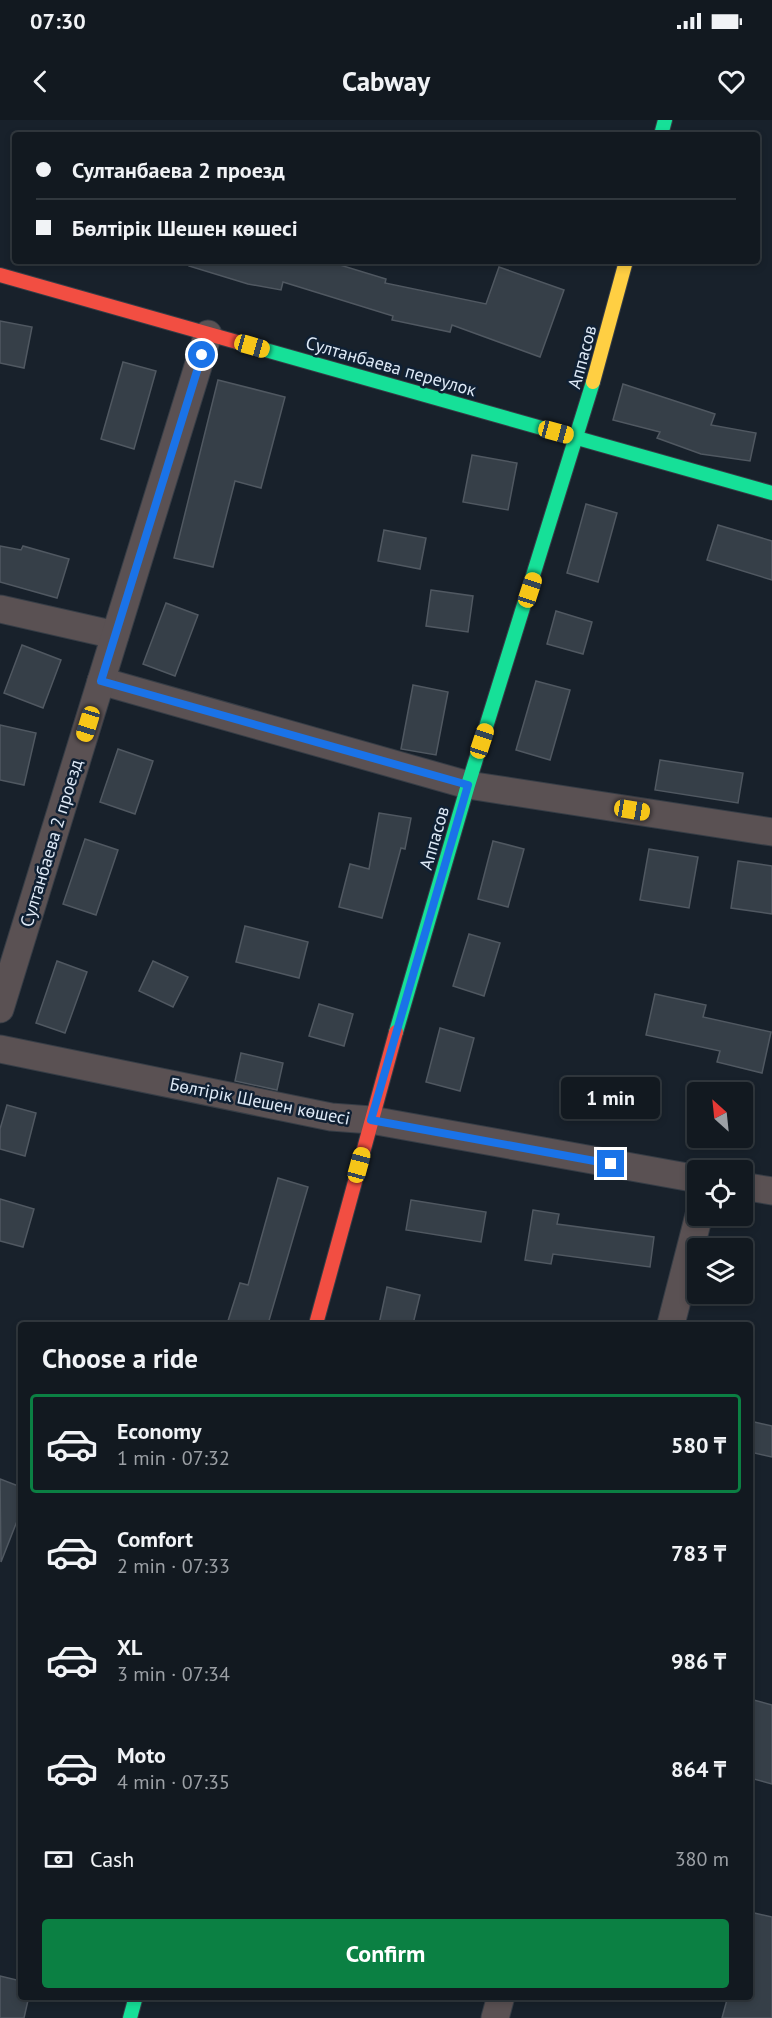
<!DOCTYPE html>
<html lang="en">
<head>
<meta charset="utf-8">
<style>
	body { margin:0; font-family:"PT Sans",sans-serif; background:#1f262d; color:#f1f3f6; height:100vh; display:flex; flex-direction:column; font-size:22px; white-space:nowrap }
	* { box-sizing:border-box; margin:0 }
	p { font-size:20px; color:#9ca0a5 }
	.icon { flex:none; width:33px; height:33px; fill:none; stroke:currentColor; stroke-width:2; stroke-linecap:round; stroke-linejoin:round }
	.map { position:relative; flex:1; overflow:hidden }
	.drawer { position:absolute; left:18px; top:1202px; width:735px; height:678px; display:flex; flex-direction:column; background:#121920; border-radius:6px; box-shadow:0 3px 9px #0003,0 0 0 2px #31383e }
	.drawer>* { flex:none }
	.hud { position:absolute; left:12px; top:12px; width:748px; height:132px; border-radius:6px; box-shadow:0 3px 9px #0003,0 0 0 2px #31383e; display:grid; align-content:center; height:132px; padding:0 24px; background:#121920 }
	.needle { width:39px; rotate:333deg }
	.fabs { position:absolute; left:687px; top:962px; display:grid; gap:12px }
	.fabs a { display:grid; place-items:center; width:66px; height:66px; border-radius:6px; background:#121920; box-shadow:0 3px 9px #0003,0 0 0 2px #31383e; font-size:30px }
	.end { position:absolute; width:27px; height:27px; margin:-14px; border:8px solid #1a73e8; background:#fff; box-shadow:0 0 0 3px #fff }
	.from { border-radius:50% }
	.bubble { position:absolute; height:42px; border-radius:6px; background:#121920; box-shadow:0 3px 9px #0003,0 0 0 2px #31383e; font-size:20px; font-weight:600; line-height:42px; text-align:center }
	.car { position:absolute; width:18px; height:36px; margin:-18px -9px; border-radius:8px; box-shadow:0 0 4px 2px #0007; background:linear-gradient(#f5c518 24%,#345 0 40%,#f5c518 0 76%,#345 0 86%,#f5c518 0) }
	.hud b { display:flex; align-items:center; gap:21px; height:57px; font-size:22px }
	.hud b+b { border-top:2px solid #31383e }
	.hud i { width:15px; height:15px; background:#f1f3f6 }
	ul { padding:0; list-style:none }
	li { display:flex; align-items:center; gap:18px; height:99px; margin:0 12px 9px; padding:0 12px; border:3px solid transparent; border-radius:6px }
	li div { flex:1 }
	li b { display:block; font-size:22px }
	li em { font-style:normal; font-weight:600 }
	li.on { border-color:#0b8043 }
	li>.icon { width:54px; height:54px; stroke-width:1.5 }
	h2 { padding:0 24px; font-size:27px; line-height:72px }
	.pay { display:flex; align-items:center; gap:15px; height:66px; padding:0 24px; font-size:22px }
	.pay p { margin-inline-start:auto }
	.action { display:flex; gap:12px; margin-top:auto; padding:12px 24px }
	.action a { flex:1; height:69px; border-radius:6px; background:#0b8043; color:#fff; font-size:24px; font-weight:600; line-height:69px; text-align:center }
	.status { display:flex; justify-content:space-between; align-items:center; height:42px; padding:0 30px; background:#121920; direction:ltr }
	.status svg { height:16px; fill:currentColor }
	header { display:flex; justify-content:space-between; align-items:center; height:78px; padding:0 24px; background:#121920; font-size:27px; font-weight:600 }
	.map>svg:first-child { display:block }
</style>
</head>
<body>
<div class="status"><b>07:30</b><svg viewBox="0 0 49 12"><path d="M0 12V9h3v3zM5 12V6h3v6zM10 12V3h3v9zM15 12V0h3v12zM26 1h20v11H26zM47 4h2v5h-2z"/></svg></div>
<header><svg class="icon" aria-label="back" viewBox="0 0 24 24"><path d="M15 5l-7 7 7 7"/></svg>Cabway<svg class="icon" aria-label="heart" viewBox="0 0 24 24"><path d="M12 20l-8-8c-3-5 5-10 8-4 3-6 11-1 8 4z"/></svg></header>
<div class="map">
<svg width="772" height="1898" viewBox="0 0 772 1898">
	<rect width="100%" height="100%" fill="#18212b"/>
	<g fill="#363f48" stroke="#505861" stroke-width="1.5">
		<path d="M190,141H327L386,159L385,163L486,184L499,147L564,170L540,237L452,205L450,212L392,200L393,196L283,162L281,170L248,164L189,146Z"/>
		<path d="M0,201L32,207L24,248L0,243Z"/>
		<path d="M123,242L156,251L134,329L101,319Z"/>
		<path d="M218,260L285,277L261,368L235,361L213,447L174,438Z"/>
		<path d="M623,264L715,294L711,305L756,313L750,341L701,334L657,318L660,312L613,300Z"/>
		<path d="M472,335L517,343L508,390L463,382Z"/>
		<path d="M586,384L617,393L598,462L567,453Z"/>
		<path d="M718,405L772,421V460L707,440Z"/>
		<path d="M384,410L426,418L420,449L378,441Z"/>
		<path d="M0,426L21,430L23,426L69,439L57,478L0,462Z"/>
		<path d="M431,470L473,476L468,512L426,506Z"/>
		<path d="M166,483L198,495L175,556L143,544Z"/>
		<path d="M556,491L592,502L583,534L547,524Z"/>
		<path d="M22,525L61,540L43,588L4,573Z"/>
		<path d="M536,561L570,570L550,640L516,630Z"/>
		<path d="M413,565L448,572L436,635L401,629Z"/>
		<path d="M0,605L36,613L24,665L0,660Z"/>
		<path d="M118,629L153,641L135,694L100,682Z"/>
		<path d="M660,640L743,653L738,683L655,670Z"/>
		<path d="M379,693L411,698L405,729L401,728L382,798L339,787L350,744L369,749Z"/>
		<path d="M85,719L118,730L96,795L63,784Z"/>
		<path d="M493,721L524,729L508,787L478,779Z"/>
		<path d="M649,729L698,737L689,788L640,780Z"/>
		<path d="M738,741L772,746V794L731,788Z"/>
		<path d="M245,806L308,822L299,858L236,842Z"/>
		<path d="M469,814L500,823L484,876L453,866Z"/>
		<path d="M57,841L87,852L65,913L36,903Z"/>
		<path d="M153,841L188,857L173,887L139,871Z"/>
		<path d="M655,874L706,885L703,897L771,912L762,953L717,942L720,931L646,915Z"/>
		<path d="M319,884L353,894L344,926L309,916Z"/>
		<path d="M440,908L474,918L460,971L426,962Z"/>
		<path d="M241,933L283,943L277,970L235,961Z"/>
		<path d="M7,985L36,993L25,1036L0,1029V1009Z"/>
		<path d="M278,1058L308,1067L268,1204H227L240,1163L248,1165Z"/>
		<path d="M0,1079L34,1089L23,1127L0,1121Z"/>
		<path d="M411,1080L486,1092L481,1122L406,1110Z"/>
		<path d="M533,1090L559,1094L557,1104L654,1117L650,1147L553,1134L551,1144L525,1140Z"/>
		<path d="M387,1167L420,1175L413,1204H379Z"/>
		<path d="M750,1301L772,1306V1337L750,1332Z"/>
		<path d="M0,1359L21,1367V1391L1,1442Z"/>
		<path d="M750,1579L772,1585V1664L750,1658Z"/>
		<path d="M750,1792L772,1797V1898H722L728,1876H750Z"/>
		<path d="M0,1856L21,1861V1876H29L24,1898H0Z"/>
	</g>
	<g fill="none" stroke-linecap="round" stroke-linejoin="round">
		<g stroke="#363d46" stroke-width="29">
			<g id="street">
				<path d="M0,489L115,515"/>
				<path d="M101,561L468,665L772,712"/>
				<path d="M0,889L208,214"/>
				<path d="M0,929L331,997L371,1000L698,1059"/>
				<path d="M742,1066L772,1071"/>
				<path d="M671,1204L699,1095"/>
				<path d="M495,1898L501,1876"/>
			</g>
		</g>
		<g stroke="#363d46" stroke-width="16">
			<g id="fast">
				<path d="M661,15L665,0"/>
				<path d="M237,222L772,373"/>
				<path d="M396,912L468,665L593,262"/>
				<path d="M130,1898L136,1876"/>
			</g>
		</g>
		<g stroke="#363d46" stroke-width="16">
			<path id="slow" d="M593,262L626,141"/>
		</g>
		<g stroke="#363d46" stroke-width="16">
			<g id="jam">
				<path d="M0,155L237,222"/>
				<path d="M316,1204L396,912"/>
			</g>
		</g>
		<use href="#street" stroke="#5a5153" stroke-width="27"/>
		<use href="#fast" stroke="#16e098" stroke-width="14"/>
		<use href="#slow" stroke="#ffcf43" stroke-width="14"/>
		<use href="#jam" stroke="#f24e42" stroke-width="14"/>
	</g>
	<g fill="none" stroke-linecap="round" stroke-linejoin="round">
		<path stroke="#1a73e8" stroke-width="8" d="M202,235L101,561L468,665L371,1000L611,1044"/>
	</g>
	<g text-anchor="middle" dominant-baseline="central" stroke-width="5" stroke-linejoin="round" paint-order="stroke">
		<g font-size="18" fill="#dfeaf7" stroke="#102033">
			<text transform="translate(582 237) rotate(-75)">Аппасов</text>
			<text transform="translate(391 246) rotate(16)">Султанбаева переулок</text>
			<text transform="translate(434 718) rotate(-74)">Аппасов</text>
			<text transform="translate(51 723) rotate(-73)">Султанбаева 2 проезд</text>
			<text transform="translate(260 981) rotate(11)">Бөлтірік Шешен көшесі</text>
		</g>
	</g>
</svg>
<div class="fabs">
<a><svg class="needle" viewBox="-14 -14 28 28"><path d="M0-13l5 13h-10z" fill="#e53935"/><path d="M0 13l5-13h-10z" fill="#9ca0a5"/></svg></a>
<a><svg class="icon" aria-label="locate" viewBox="0 0 24 24"><circle cx="12" cy="12" r="6"/><path d="M12 2v4M12 18v4M2 12h4M18 12h4"/></svg></a>
<a><svg class="icon" aria-label="layers" viewBox="0 0 24 24"><path d="M12 4l9 5-9 5-9-5zM3 14l9 5 9-5"/></svg></a>
</div>
<i class="end from" style="left:202px;top:235px"></i>
<i class="end" style="left:611px;top:1044px"></i>
<div class="bubble" style="left:561px;top:957px;width:99px">1 min</div>
<i class="car" style="left:252px;top:226px;rotate:106deg"></i>
<i class="car" style="left:556px;top:312px;rotate:105deg"></i>
<i class="car" style="left:530px;top:470px;rotate:18deg"></i>
<i class="car" style="left:88px;top:604px;rotate:197deg"></i>
<i class="car" style="left:482px;top:621px;rotate:18deg"></i>
<i class="car" style="left:632px;top:690px;rotate:99deg"></i>
<i class="car" style="left:359px;top:1045px;rotate:15deg"></i>
<div class="hud">
<b><i class="from"></i>Султанбаева 2 проезд</b>
<b><i></i>Бөлтірік Шешен көшесі</b>
</div>
<section class="drawer">
<h2>Choose a ride</h2>
<ul>
<li class="on"><svg class="icon" aria-label="car" viewBox="0 0 24 24"><path d="M5 17H2v-5l4-1 3-4h7l3 4 3 1v5h-3M9 17h6M6 11h13"/><circle cx="7" cy="17" r="2"/><circle cx="17" cy="17" r="2"/></svg><div><b>Economy</b><p>1 min · 07:32</p></div><em>580 ₸</em></li>
<li><svg class="icon" aria-label="car" viewBox="0 0 24 24"><path d="M5 17H2v-5l4-1 3-4h7l3 4 3 1v5h-3M9 17h6M6 11h13"/><circle cx="7" cy="17" r="2"/><circle cx="17" cy="17" r="2"/></svg><div><b>Comfort</b><p>2 min · 07:33</p></div><em>783 ₸</em></li>
<li><svg class="icon" aria-label="car" viewBox="0 0 24 24"><path d="M5 17H2v-5l4-1 3-4h7l3 4 3 1v5h-3M9 17h6M6 11h13"/><circle cx="7" cy="17" r="2"/><circle cx="17" cy="17" r="2"/></svg><div><b>XL</b><p>3 min · 07:34</p></div><em>986 ₸</em></li>
<li><svg class="icon" aria-label="car" viewBox="0 0 24 24"><path d="M5 17H2v-5l4-1 3-4h7l3 4 3 1v5h-3M9 17h6M6 11h13"/><circle cx="7" cy="17" r="2"/><circle cx="17" cy="17" r="2"/></svg><div><b>Moto</b><p>4 min · 07:35</p></div><em>864 ₸</em></li>
</ul>
<div class="pay"><svg class="icon" aria-label="cash" viewBox="0 0 24 24"><path d="M3 7h18v10H3z"/><circle cx="12" cy="12" r="2"/></svg>Cash<p>380 m</p></div>
<div class="action"><a>Confirm</a></div>
</section>
</div>
</body>
</html>
